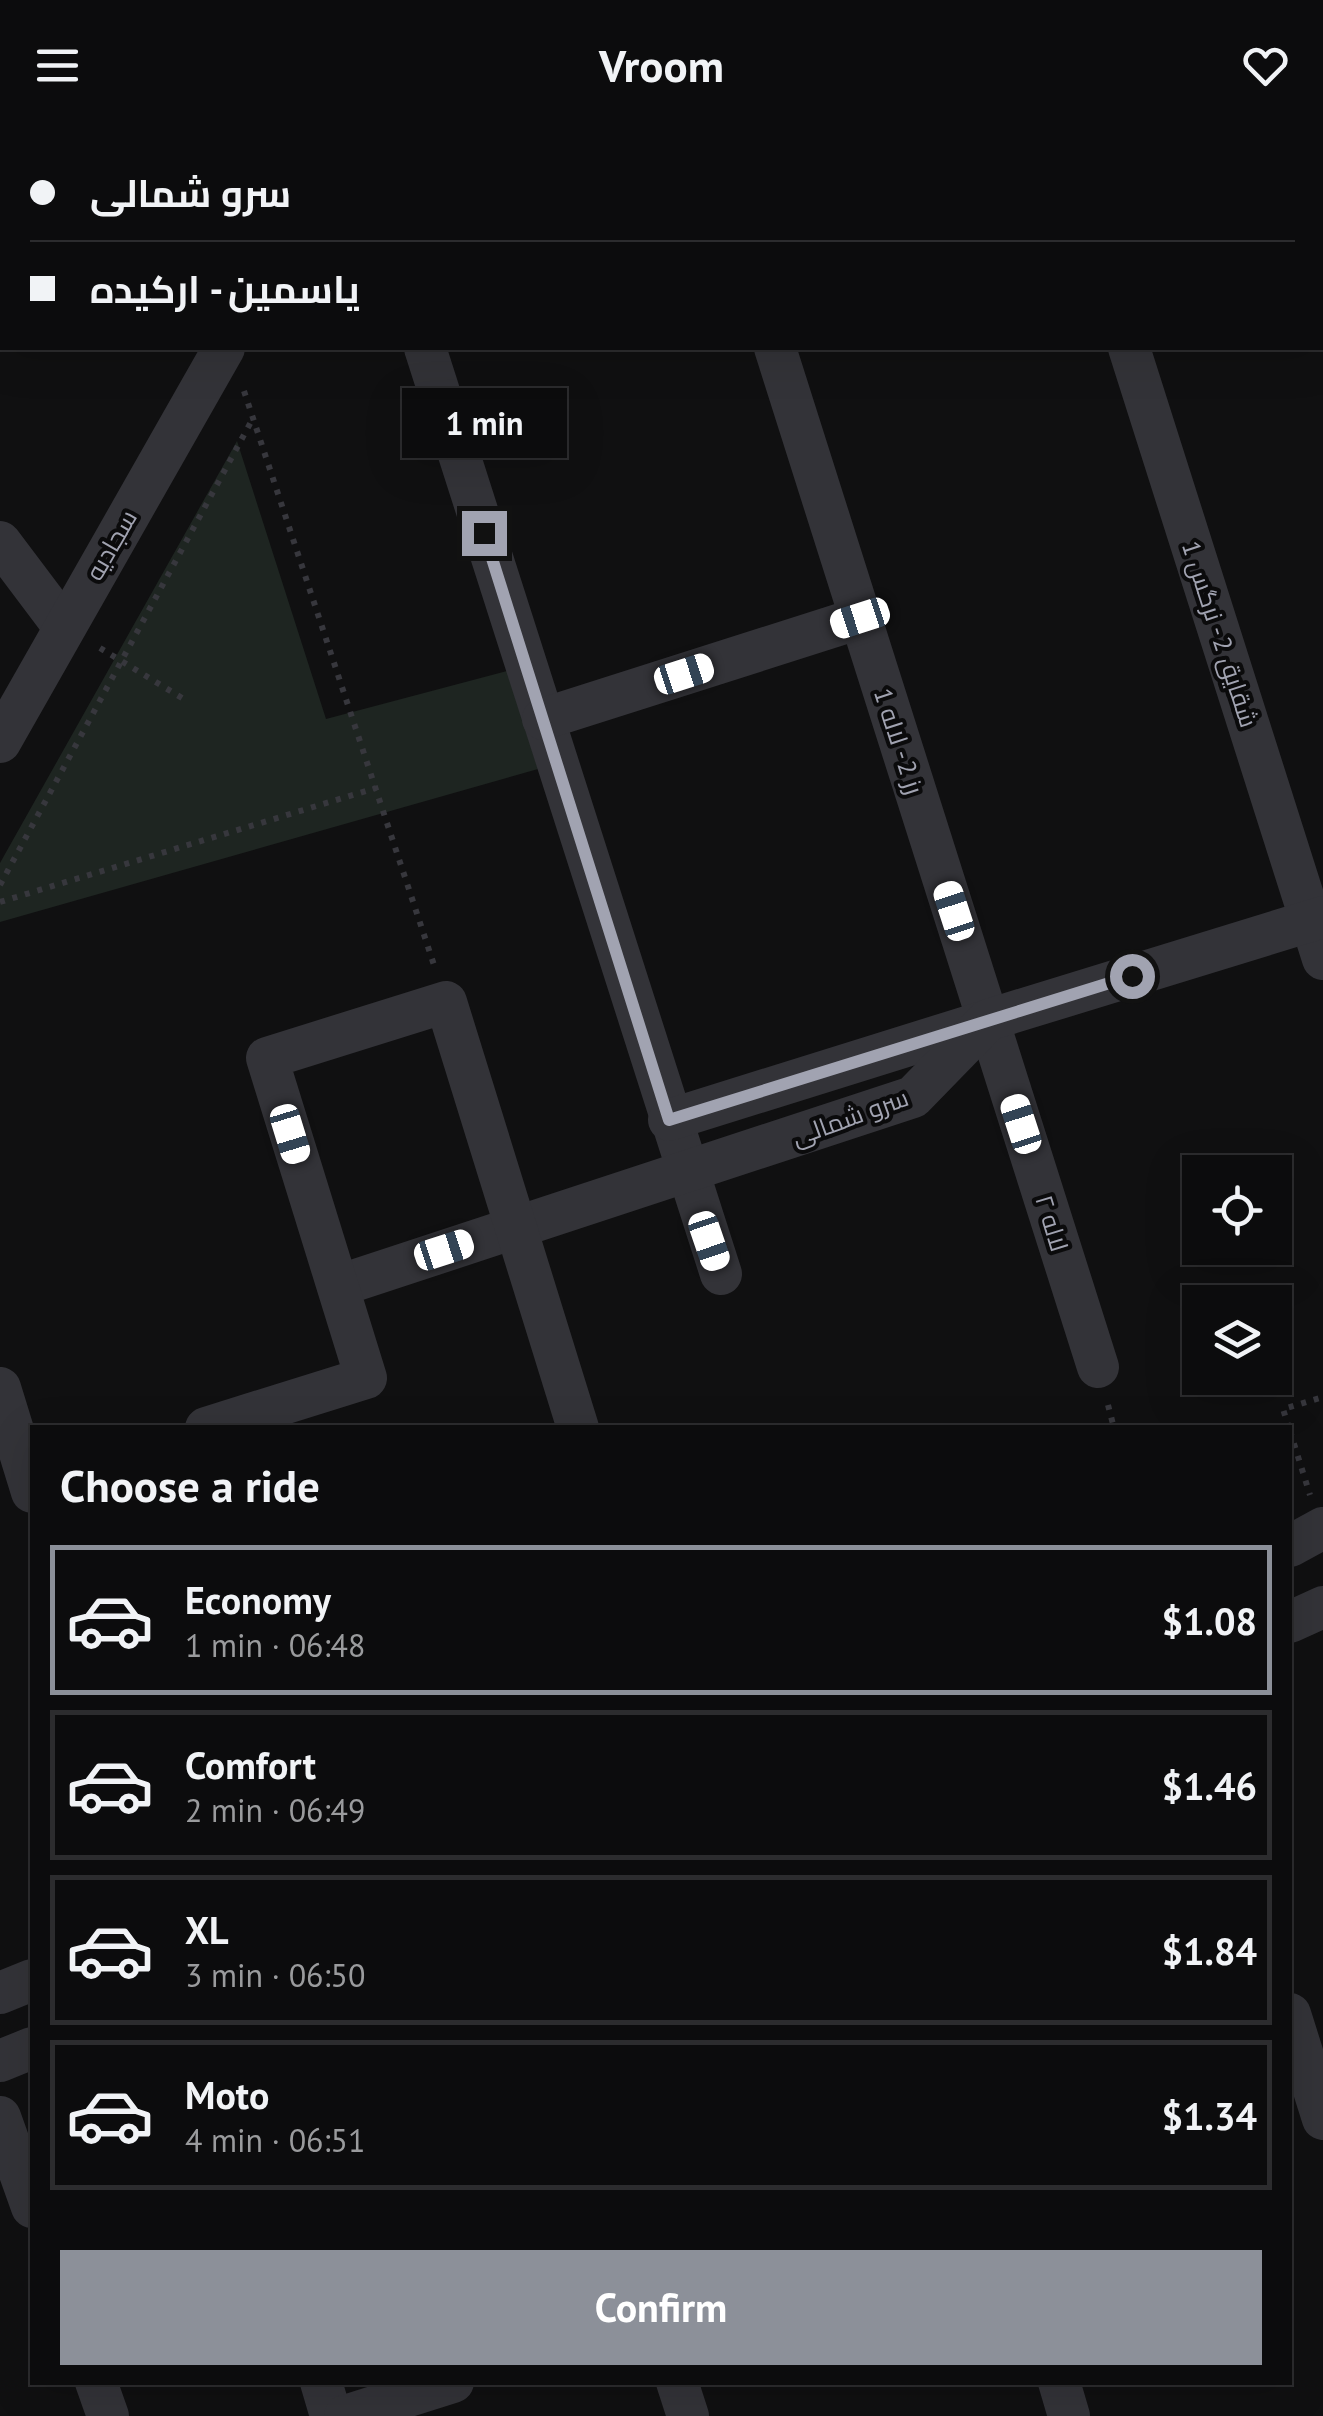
<!DOCTYPE html>
<html lang="en">
<head>
<meta charset="utf-8">
<style>
	body { margin:0; font-family:"PT Sans",Cairo,sans-serif; background:#151516; color:#f1f3f6; height:100vh; display:flex; flex-direction:column; font-size:38px; white-space:nowrap }
	* { box-sizing:border-box; margin:0 }
	p { font-size:32px; color:#9a9b9d }
	.icon { flex:none; width:55px; height:55px; fill:none; stroke:currentColor; stroke-width:2; stroke-linecap:round; stroke-linejoin:round }
	.map { position:relative; flex:1; overflow:hidden }
	.drawer { position:absolute; left:30px; top:1295px; width:1262px; height:960px; display:flex; flex-direction:column; background:#0c0c0d; border-radius:0px; box-shadow:0 10px 40px #0002,0 0 0 2px #2c2c2e }
	.drawer>* { flex:none }
	.top-card { position:absolute; left:0px; top:0px; width:1325px; height:220px; box-shadow:0 10px 40px #0002,0 0 0 2px #2c2c2e; display:grid; align-content:center; height:220px; padding:0 30px; background:#0c0c0d }
	.tools { position:absolute; left:1182px; top:1025px; display:grid; gap:20px }
	.tools a { display:grid; place-items:center; width:110px; height:110px; border-radius:0px; background:#0c0c0d; box-shadow:0 10px 40px #0002,0 0 0 2px #2c2c2e; font-size:50px }
	.end { position:absolute; width:45px; height:45px; margin:-22px; border:12px solid #a1a3b1; background:#111; box-shadow:0 0 0 5px #111 }
	.from { border-radius:50% }
	.bubble { position:absolute; height:70px; border-radius:0px; background:#0c0c0d; box-shadow:0 10px 40px #0002,0 0 0 2px #2c2c2e; font-size:32px; font-weight:800; line-height:70px; text-align:center }
	.car { position:absolute; width:30px; height:60px; margin:-30px -15px; border-radius:12px; box-shadow:0 0 8px 2px #0007; background:linear-gradient(#fff 24%,#345 0 40%,#fff 0 76%,#345 0 86%,#fff 0) }
	.top-card b { display:flex; align-items:center; gap:35px; height:95px; font-size:38px }
	.top-card b+b { border-top:2px solid #2c2c2e }
	.top-card i { width:25px; height:25px; background:#f1f3f6 }
	ul { padding:0; list-style:none }
	li { display:flex; align-items:center; gap:30px; height:150px; margin:0 20px 15px; padding:0 10px; border:5px solid #2c2c2e; border-radius:0px }
	li div { flex:1 }
	li b { display:block; font-size:38px }
	li em { font-style:normal; font-weight:800 }
	li.active { border-color:#8c9099 }
	li>.icon { width:90px; height:90px; stroke-width:1.5 }
	h2 { padding:0 30px; font-size:45px; line-height:120px }
	.action { display:flex; gap:20px; margin-top:auto; padding:20px 30px }
	.action a { flex:1; height:115px; border-radius:0px; background:#8c9099; color:#fff; font-size:40px; font-weight:800; line-height:115px; text-align:center }
	header { display:flex; justify-content:space-between; align-items:center; height:130px; padding:0 30px; background:#0c0c0d; font-size:45px; font-weight:800 }
	.map>svg:first-child { display:block }
</style>
</head>
<body>
<header><svg class="icon" aria-label="menu" viewBox="0 0 24 24"><path d="M4 6h16M4 12h16M4 18h16"/></svg>Vroom<svg class="icon" aria-label="heart" viewBox="0 0 24 24"><path d="M12 20l-8-8c-3-5 5-10 8-4 3-6 11-1 8 4z"/></svg></header>
<div class="map">
<svg width="1323" height="2286" viewBox="0 0 1323 2286">
	<rect width="100%" height="100%" fill="#101011"/>
	<path fill="#1e2521" d="M237,311L326,589L507,541L538,639L0,792V733Z"/>
	<g fill="none" stroke-linecap="round" stroke-linejoin="round">
		<g stroke="#37373d" stroke-width="6" stroke-dasharray="5 8" stroke-linecap="butt">
			<path d="M244,261L435,838"/>
			<path d="M100,518L187,571"/>
			<path d="M0,755L252,290"/>
			<path d="M0,772L376,658"/>
			<path d="M1108,1275L1114,1298"/>
			<path d="M1289,1298L1283,1279L1323,1267"/>
			<path d="M1290,1301L1310,1365"/>
		</g>
		<g stroke="#333338" stroke-width="42">
			<path d="M143,0L145,2"/>
			<path d="M704,0L705,2"/>
			<path d="M1060,0L1061,2"/>
			<path d="M1285,0L1286,2"/>
			<path d="M341,2L342,0"/>
			<path d="M885,2L893,0"/>
			<path d="M1322,119L1323,121"/>
			<path d="M425,218L721,1144"/>
			<path d="M775,218L1098,1237"/>
			<path d="M1129,218L1323,829"/>
			<path d="M0,412L64,497"/>
			<path d="M543,589L860,488"/>
			<path d="M0,612L224,218"/>
			<path d="M669,990L983,892"/>
			<path d="M338,1156L913,967L988,890L1323,787"/>
			<path d="M0,1258L32,1362"/>
			<path d="M206,1298L366,1248L267,928L446,872L578,1298"/>
			<path d="M1290,1416L1323,1398"/>
			<path d="M1290,1492L1323,1477"/>
			<path d="M0,1863L32,1850"/>
			<path d="M1290,1884L1323,1989"/>
			<path d="M0,1931L32,1918"/>
			<path d="M0,1987L32,2077"/>
			<path d="M96,2252L108,2286"/>
			<path d="M321,2252L331,2286"/>
			<path d="M677,2252L688,2286"/>
			<path d="M1059,2252L1069,2286"/>
			<path d="M345,2286L453,2252"/>
		</g>
	</g>
	<g fill="none" stroke-linecap="round" stroke-linejoin="round">
		<path stroke="#a1a3b1" stroke-width="12" d="M484,403L669,990L1132,846"/>
	</g>
	<g text-anchor="middle" dominant-baseline="central" stroke-width="8" stroke-linejoin="round" paint-order="stroke">
		<g font-size="25" fill="#a1a3b1" stroke="#0b0b0c">
			<text transform="translate(111 415) rotate(-60)">سجادیه</text>
			<text transform="translate(1220 504) rotate(72)">شقایق 2 - نرگس 1</text>
			<text transform="translate(899 611) rotate(72)">رز 2 - لاله 1</text>
			<text transform="translate(850 987) rotate(-20)">سرو شمالی</text>
			<text transform="translate(1052 1093) rotate(73)">لاله ۲</text>
		</g>
	</g>
</svg>
<div class="tools">
<a><svg class="icon" aria-label="locate" viewBox="0 0 24 24"><circle cx="12" cy="12" r="6"/><path d="M12 2v4M12 18v4M2 12h4M18 12h4"/></svg></a>
<a><svg class="icon" aria-label="layers" viewBox="0 0 24 24"><path d="M12 4l9 5-9 5-9-5zM3 14l9 5 9-5"/></svg></a>
</div>
<i class="end from" style="left:1132px;top:846px"></i>
<i class="end" style="left:484px;top:403px"></i>
<div class="bubble" style="left:402px;top:258px;width:165px">1 min</div>
<i class="car" style="left:860px;top:488px;rotate:252deg"></i>
<i class="car" style="left:684px;top:544px;rotate:72deg"></i>
<i class="car" style="left:954px;top:781px;rotate:342deg"></i>
<i class="car" style="left:1021px;top:994px;rotate:342deg"></i>
<i class="car" style="left:290px;top:1004px;rotate:163deg"></i>
<i class="car" style="left:709px;top:1111px;rotate:161deg"></i>
<i class="car" style="left:444px;top:1120px;rotate:72deg"></i>
<div class="top-card">
<b><i class="from"></i>سرو شمالی</b>
<b><i></i>یاسمین - ارکیده</b>
</div>
<section class="drawer">
<h2>Choose a ride</h2>
<ul>
<li class="active"><svg class="icon" aria-label="car" viewBox="0 0 24 24"><path d="M5 17H2v-5l4-1 3-4h7l3 4 3 1v5h-3M9 17h6M6 11h13"/><circle cx="7" cy="17" r="2"/><circle cx="17" cy="17" r="2"/></svg><div><b>Economy</b><p>1 min · 06:48</p></div><em>$1.08</em></li>
<li><svg class="icon" aria-label="car" viewBox="0 0 24 24"><path d="M5 17H2v-5l4-1 3-4h7l3 4 3 1v5h-3M9 17h6M6 11h13"/><circle cx="7" cy="17" r="2"/><circle cx="17" cy="17" r="2"/></svg><div><b>Comfort</b><p>2 min · 06:49</p></div><em>$1.46</em></li>
<li><svg class="icon" aria-label="car" viewBox="0 0 24 24"><path d="M5 17H2v-5l4-1 3-4h7l3 4 3 1v5h-3M9 17h6M6 11h13"/><circle cx="7" cy="17" r="2"/><circle cx="17" cy="17" r="2"/></svg><div><b>XL</b><p>3 min · 06:50</p></div><em>$1.84</em></li>
<li><svg class="icon" aria-label="car" viewBox="0 0 24 24"><path d="M5 17H2v-5l4-1 3-4h7l3 4 3 1v5h-3M9 17h6M6 11h13"/><circle cx="7" cy="17" r="2"/><circle cx="17" cy="17" r="2"/></svg><div><b>Moto</b><p>4 min · 06:51</p></div><em>$1.34</em></li>
</ul>
<div class="action"><a>Confirm</a></div>
</section>
</div>
</body>
</html>
